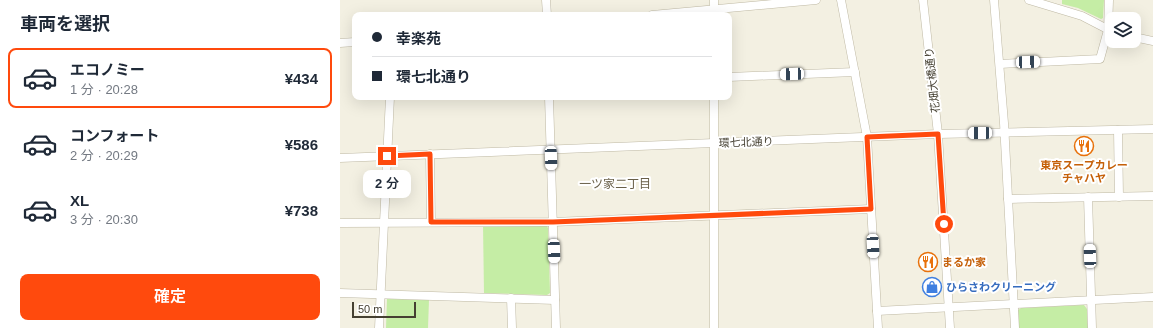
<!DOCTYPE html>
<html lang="ja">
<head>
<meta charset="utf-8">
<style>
	body { margin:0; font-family:Arial,"Noto Sans JP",sans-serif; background:#f6f6f7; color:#1f2937; height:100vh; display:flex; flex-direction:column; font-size:15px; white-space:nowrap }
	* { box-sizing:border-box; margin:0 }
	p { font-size:13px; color:#747a83 }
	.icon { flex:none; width:22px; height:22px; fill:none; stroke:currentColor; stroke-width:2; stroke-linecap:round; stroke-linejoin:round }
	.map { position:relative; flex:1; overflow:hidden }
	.sheet { display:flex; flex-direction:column; background:#fff; width:340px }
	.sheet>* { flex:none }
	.hud { position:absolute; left:12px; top:12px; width:380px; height:88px; border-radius:8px; box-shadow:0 4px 16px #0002; display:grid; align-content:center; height:88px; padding:0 20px; background:#fff }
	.buttons { position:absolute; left:765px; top:12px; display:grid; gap:8px }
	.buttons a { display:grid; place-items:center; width:36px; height:36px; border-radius:8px; background:#fff; box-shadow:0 4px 16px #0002; font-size:20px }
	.scale { position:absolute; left:12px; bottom:10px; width:64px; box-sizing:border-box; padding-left:4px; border:2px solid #454032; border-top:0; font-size:11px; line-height:14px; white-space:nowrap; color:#454032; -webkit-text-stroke:3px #fff; paint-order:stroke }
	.end { position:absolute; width:18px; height:18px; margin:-9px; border:5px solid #ff4a0d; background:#fff; box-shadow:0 0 0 2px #fff }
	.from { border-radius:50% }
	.bubble { position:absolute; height:28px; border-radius:8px; background:#fff; box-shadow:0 4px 16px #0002; font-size:13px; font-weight:600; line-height:28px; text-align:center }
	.car { position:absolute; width:12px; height:24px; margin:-12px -6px; border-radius:5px; box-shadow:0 0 3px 1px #0007; background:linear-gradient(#fff 24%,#345 0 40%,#fff 0 76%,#345 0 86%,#fff 0) }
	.hud b { display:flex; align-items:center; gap:14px; height:38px; font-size:15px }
	.hud b+b { border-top:1px solid #e0e1e3 }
	.hud i { width:10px; height:10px; background:#1f2937 }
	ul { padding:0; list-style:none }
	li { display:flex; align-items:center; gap:12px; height:60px; margin:0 8px 6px; padding:0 12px; border:2px solid transparent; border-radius:8px }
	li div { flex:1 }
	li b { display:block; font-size:15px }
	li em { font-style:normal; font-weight:600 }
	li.active { border-color:#ff4a0d }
	li>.icon { width:36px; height:36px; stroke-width:1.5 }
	h2 { padding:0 20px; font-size:18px; line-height:48px }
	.button { display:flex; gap:8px; margin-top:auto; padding:8px 20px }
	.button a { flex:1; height:46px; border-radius:8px; background:#ff4a0d; color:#fff; font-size:16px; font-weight:600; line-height:46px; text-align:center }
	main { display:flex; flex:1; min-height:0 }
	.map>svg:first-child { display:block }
</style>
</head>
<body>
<main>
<section class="sheet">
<h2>車両を選択</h2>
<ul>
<li class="active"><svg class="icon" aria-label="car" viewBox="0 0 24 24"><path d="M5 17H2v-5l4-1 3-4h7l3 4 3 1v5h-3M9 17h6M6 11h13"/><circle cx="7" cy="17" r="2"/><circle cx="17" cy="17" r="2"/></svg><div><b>エコノミー</b><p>1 分 · 20:28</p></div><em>¥434</em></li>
<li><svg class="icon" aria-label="car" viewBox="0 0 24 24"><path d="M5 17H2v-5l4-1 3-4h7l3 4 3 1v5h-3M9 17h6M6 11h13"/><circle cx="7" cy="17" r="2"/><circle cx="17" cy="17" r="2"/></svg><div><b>コンフォート</b><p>2 分 · 20:29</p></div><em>¥586</em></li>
<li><svg class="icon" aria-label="car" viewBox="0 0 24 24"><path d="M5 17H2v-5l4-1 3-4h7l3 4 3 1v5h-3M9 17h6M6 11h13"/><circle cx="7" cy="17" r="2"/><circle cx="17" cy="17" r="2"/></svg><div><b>XL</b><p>3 分 · 20:30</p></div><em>¥738</em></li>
</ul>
<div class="button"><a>確定</a></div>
</section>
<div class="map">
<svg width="813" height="328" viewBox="0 0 813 328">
	<rect width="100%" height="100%" fill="#f3f0e2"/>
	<g fill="#c5eda5">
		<path d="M722,0H764L763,18L761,19L738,8L722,4Z"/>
		<path d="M143,225H206L208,228L210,293L207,295L144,293Z"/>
		<path d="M47,299L89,300L88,328H46Z"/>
		<path d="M744,305L747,309L748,328H678L677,311L681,308Z"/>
	</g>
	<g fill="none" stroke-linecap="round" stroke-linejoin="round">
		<g stroke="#bfb9a4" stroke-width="9">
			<g id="minor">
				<path d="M206,0L207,15"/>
				<path d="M501,0L527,137L538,328"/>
				<path d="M583,0L598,134L610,328"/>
				<path d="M654,0L664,123L675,328"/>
				<path d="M689,0L742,16L771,31"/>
				<path d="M312,15L476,0"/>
				<path d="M374,15V0"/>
				<path d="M794,37L813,41"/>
				<path d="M0,43L15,42"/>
				<path d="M660,64L760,59L768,30L769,0"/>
				<path d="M389,77L515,72"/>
				<path d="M209,97L216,328"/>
				<path d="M374,97V328"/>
				<path d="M778,130L779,197"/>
				<path d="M90,154L91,222"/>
				<path d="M0,158L598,134L813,129"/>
				<path d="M748,197L752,328"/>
				<path d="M668,199L813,196"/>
				<path d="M0,223L213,222L531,209"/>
				<path d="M0,293L215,300"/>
				<path d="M171,298L172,328"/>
				<path d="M537,311L813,297"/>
				<path d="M39,328L50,97"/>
			</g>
		</g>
		<use href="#minor" stroke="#fff" stroke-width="8"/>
	</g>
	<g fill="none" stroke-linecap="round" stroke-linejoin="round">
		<path stroke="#ff4a0d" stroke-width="5" d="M47,156L90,154L91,222H213L531,209L527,137L598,134L604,224"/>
	</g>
	<defs>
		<g id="restaurant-ring" transform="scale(1)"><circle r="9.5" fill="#fff" stroke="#e8710a" stroke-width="1.5"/><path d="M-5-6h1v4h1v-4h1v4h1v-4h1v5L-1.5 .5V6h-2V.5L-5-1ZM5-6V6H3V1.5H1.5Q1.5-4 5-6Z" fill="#e8710a"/></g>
		<g id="shop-ring" transform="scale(1)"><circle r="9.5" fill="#fff" stroke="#3f7fe0" stroke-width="1.5"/><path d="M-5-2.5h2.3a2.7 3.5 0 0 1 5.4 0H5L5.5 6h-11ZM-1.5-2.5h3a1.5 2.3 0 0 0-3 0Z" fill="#3f7fe0"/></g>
	</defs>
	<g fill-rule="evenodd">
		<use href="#restaurant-ring" x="744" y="146"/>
		<use href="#restaurant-ring" x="588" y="262"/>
		<use href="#shop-ring" x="592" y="287"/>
	</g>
	<g text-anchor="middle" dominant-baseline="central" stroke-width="4" stroke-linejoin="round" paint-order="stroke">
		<g font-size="11" fill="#454032" stroke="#fff">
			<text transform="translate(592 80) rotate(-96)">花畑大橋通り</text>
			<text transform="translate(406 142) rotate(-2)">環七北通り</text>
		</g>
		<g font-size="11" font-weight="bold" fill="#c56008" stroke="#fff">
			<text x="744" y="165">東京スープカレー<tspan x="744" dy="13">チャハヤ</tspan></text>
			<text x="602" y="262" text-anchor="start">まるか家</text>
		</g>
		<g font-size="11" font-weight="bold" fill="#366cbe" stroke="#fff" text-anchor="start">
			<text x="606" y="287">ひらさわクリーニング</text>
		</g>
		<g font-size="12" fill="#695f48" stroke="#fff">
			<text x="275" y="184">一ツ家二丁目</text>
		</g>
	</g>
</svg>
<div class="buttons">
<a><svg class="icon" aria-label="layers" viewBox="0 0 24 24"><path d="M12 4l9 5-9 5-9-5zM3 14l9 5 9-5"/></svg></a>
</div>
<div class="scale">50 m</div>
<i class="end from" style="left:604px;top:224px"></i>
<i class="end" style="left:47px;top:156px"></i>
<div class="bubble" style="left:23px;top:170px;width:48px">2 分</div>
<i class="car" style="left:688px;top:62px;rotate:88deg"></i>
<i class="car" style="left:452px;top:74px;rotate:268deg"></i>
<i class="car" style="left:640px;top:133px;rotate:269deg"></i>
<i class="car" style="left:211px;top:158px;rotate:178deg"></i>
<i class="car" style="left:533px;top:246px;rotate:177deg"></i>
<i class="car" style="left:214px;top:251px;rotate:178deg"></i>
<i class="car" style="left:750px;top:256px;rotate:358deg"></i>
<div class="hud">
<b><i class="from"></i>幸楽苑</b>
<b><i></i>環七北通り</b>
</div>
</div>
</main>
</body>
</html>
